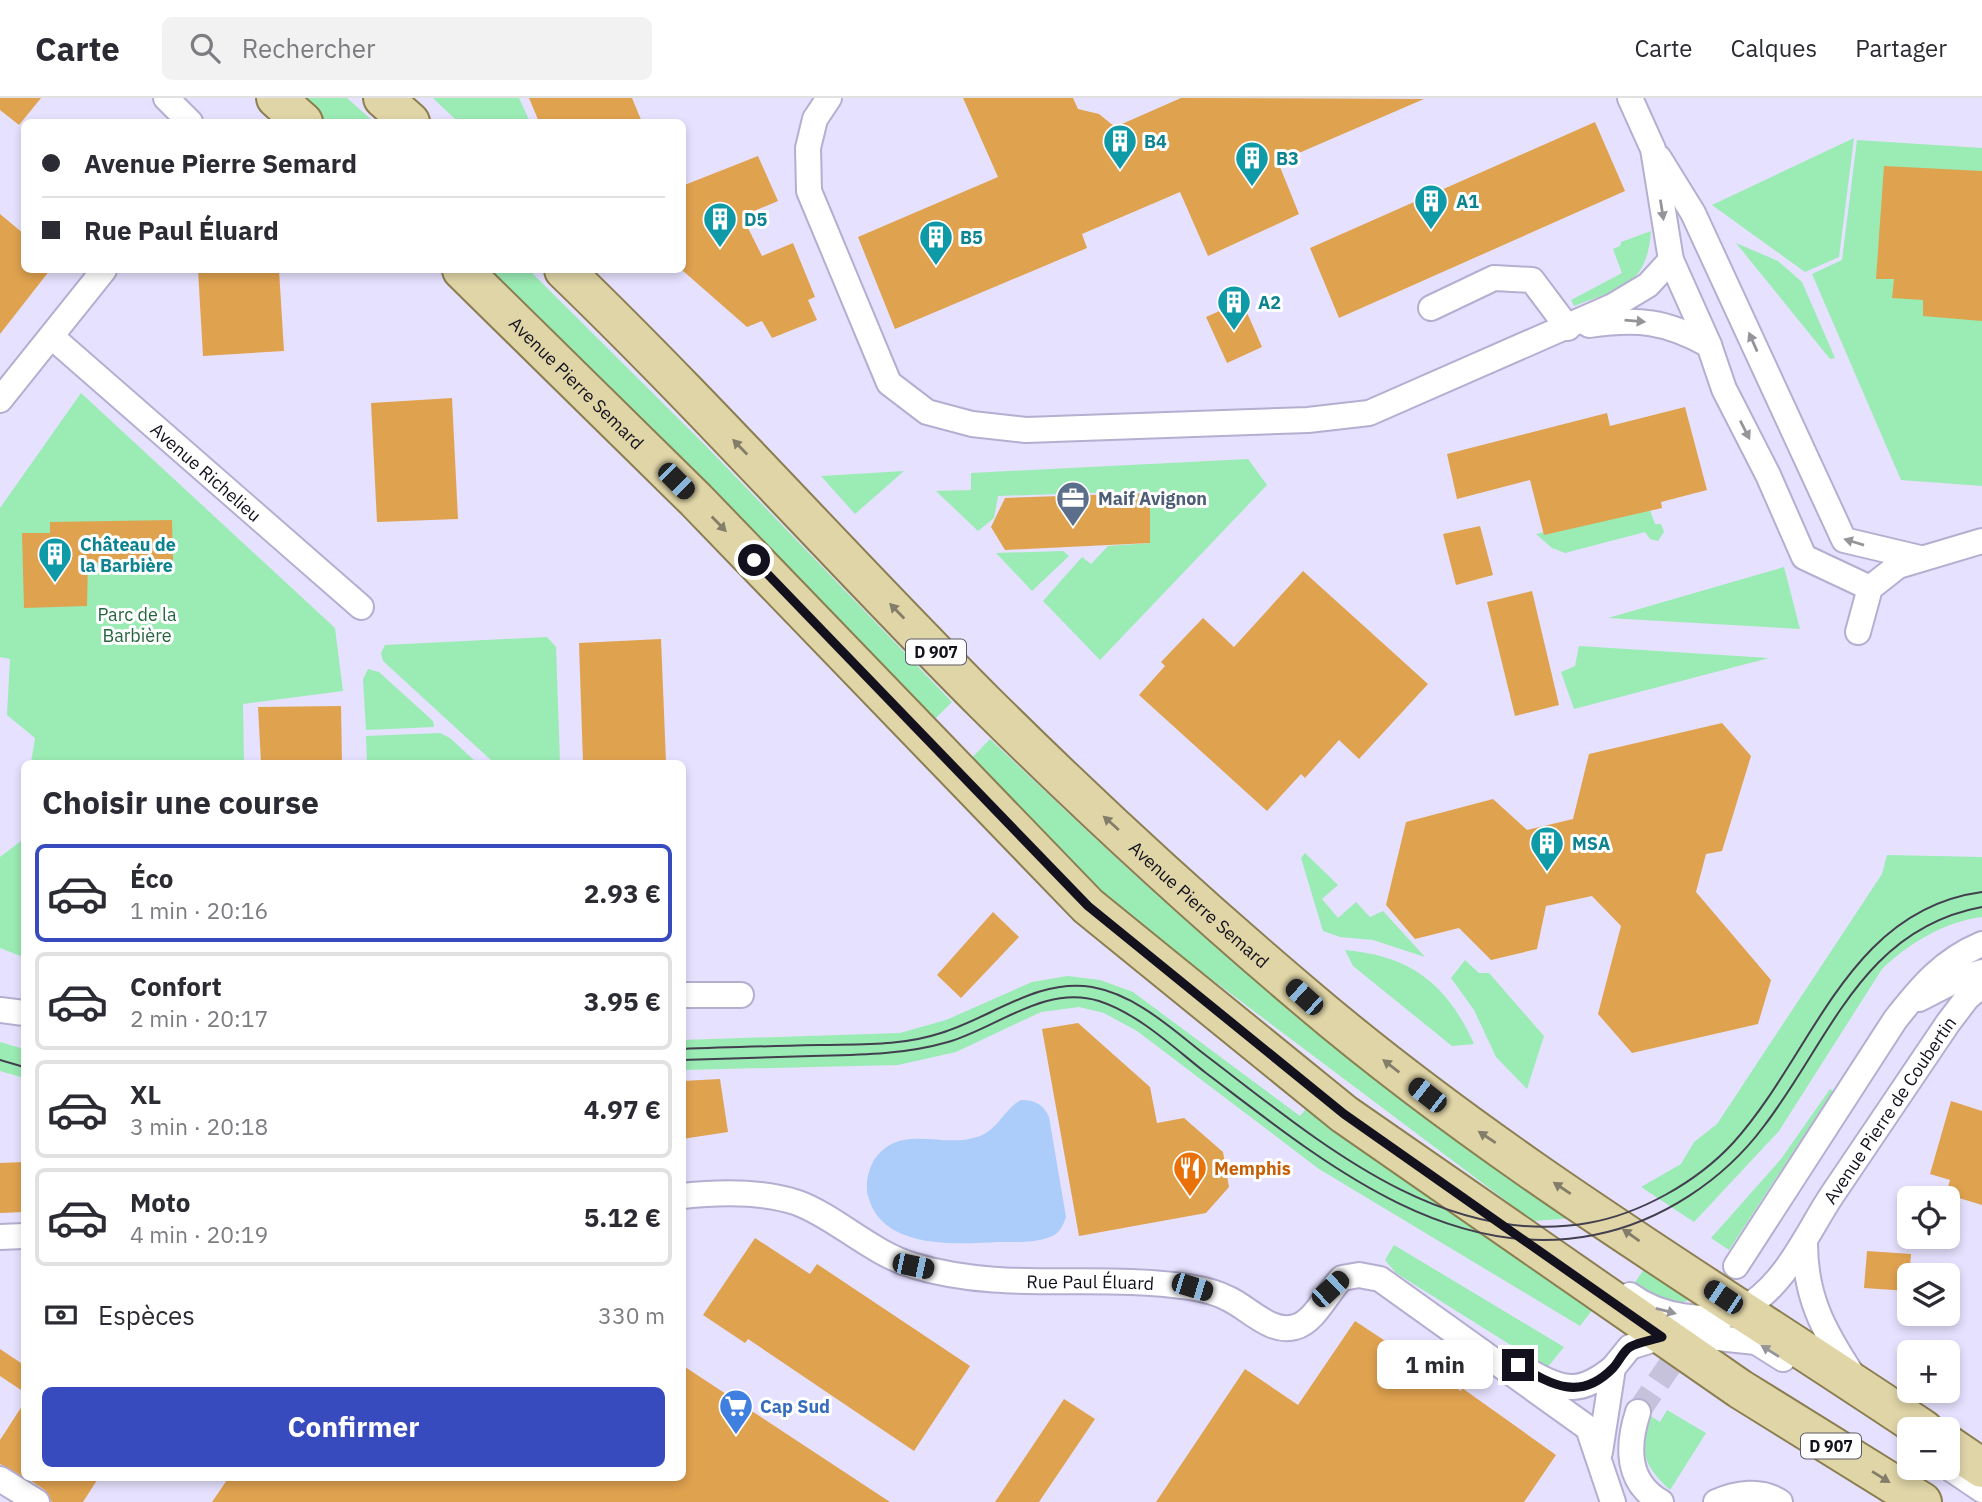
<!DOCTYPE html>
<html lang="fr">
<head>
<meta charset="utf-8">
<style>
	body { margin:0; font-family:"IBM Plex Sans",sans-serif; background:#f2f2f3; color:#2b2b33; height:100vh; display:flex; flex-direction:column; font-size:26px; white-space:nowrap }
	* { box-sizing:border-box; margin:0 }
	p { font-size:23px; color:#7c7c81 }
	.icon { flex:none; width:38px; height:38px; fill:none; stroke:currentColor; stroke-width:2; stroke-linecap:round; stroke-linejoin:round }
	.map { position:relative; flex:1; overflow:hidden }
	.side { position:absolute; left:21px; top:662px; width:665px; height:721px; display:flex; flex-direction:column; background:#fff; border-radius:10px; box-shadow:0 4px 10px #0003 }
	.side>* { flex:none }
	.top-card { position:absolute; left:21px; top:21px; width:665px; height:154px; border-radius:10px; box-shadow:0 4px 10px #0003; display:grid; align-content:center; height:154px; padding:0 21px; background:#fff }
	.buttons { position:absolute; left:1897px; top:1088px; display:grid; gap:14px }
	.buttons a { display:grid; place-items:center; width:63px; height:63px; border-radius:10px; background:#fff; box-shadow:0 4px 10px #0003; font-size:35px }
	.end { position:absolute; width:32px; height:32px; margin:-16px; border:9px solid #13111d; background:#fff; box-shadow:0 0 0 4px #fff }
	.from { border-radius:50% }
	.bubble { position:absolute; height:49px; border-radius:10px; background:#fff; box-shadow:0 4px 10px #0003; font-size:23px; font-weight:800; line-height:49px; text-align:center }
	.car { position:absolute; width:21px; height:42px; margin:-21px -10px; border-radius:9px; box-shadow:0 0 5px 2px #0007; background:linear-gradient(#222 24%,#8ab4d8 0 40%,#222 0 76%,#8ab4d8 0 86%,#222 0) }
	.top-card b { display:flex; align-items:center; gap:24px; height:66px; font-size:26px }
	.top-card b+b { border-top:2px solid #e1e1e2 }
	.top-card i { width:18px; height:18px; background:#2b2b33 }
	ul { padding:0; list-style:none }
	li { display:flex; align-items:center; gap:21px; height:98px; margin:0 14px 10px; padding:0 7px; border:4px solid #e1e1e2; border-radius:10px }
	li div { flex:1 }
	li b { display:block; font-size:26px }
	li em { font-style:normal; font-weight:800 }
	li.on { border-color:#384bbe }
	li>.icon { width:63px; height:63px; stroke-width:1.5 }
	h2 { padding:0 21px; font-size:32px; line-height:84px }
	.pay { display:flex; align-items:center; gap:18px; height:77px; padding:0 21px; font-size:26px }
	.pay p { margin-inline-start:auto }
	.button { display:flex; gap:14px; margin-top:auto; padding:14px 21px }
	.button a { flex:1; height:80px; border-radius:10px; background:#384bbe; color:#fff; font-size:28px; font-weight:800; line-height:80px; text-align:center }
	header { display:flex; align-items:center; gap:42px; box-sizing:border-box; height:98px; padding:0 35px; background:#fff; border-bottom:2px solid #e1e1e2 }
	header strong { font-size:33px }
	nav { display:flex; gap:38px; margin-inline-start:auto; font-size:24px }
	.search { width:490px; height:63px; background:#f2f2f3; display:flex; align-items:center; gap:18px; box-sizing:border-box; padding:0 24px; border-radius:10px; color:#7c7c81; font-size:26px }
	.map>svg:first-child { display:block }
</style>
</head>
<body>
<header>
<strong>Carte</strong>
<div class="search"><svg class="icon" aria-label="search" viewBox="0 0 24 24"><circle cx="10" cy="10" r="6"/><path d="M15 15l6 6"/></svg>Rechercher</div>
<nav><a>Carte</a><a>Calques</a><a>Partager</a></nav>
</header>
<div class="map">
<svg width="1982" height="1404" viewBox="0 0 1982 1404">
	<rect width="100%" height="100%" fill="#e6e1fe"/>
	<g fill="#9bebb4">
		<path d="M300,0H347L374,24H327Z"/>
		<path d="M433,0H519L530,24H458Z"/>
		<path d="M1854,40L1839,159L1805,174L1712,107Z"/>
		<path d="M1857,42L1982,50V388L1901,382L1812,176L1842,162Z"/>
		<path d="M1651,133C1647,188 1621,190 1574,208L1571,202L1622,175L1613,151L1620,148L1621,144Z"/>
		<path d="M1736,145L1778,163L1802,184L1835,260L1830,261Z"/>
		<path d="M484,172H529L706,348L952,604L929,627Z"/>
		<path d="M81,295L335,530L343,593L243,606L244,665H31L35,640L7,617L10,561L0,559V410Z"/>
		<path d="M1248,361L1267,387L1100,562L1043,503L1082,459L1091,466L1108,448L1150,445V393L998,398L994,420L978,433L936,393L971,392V375Z"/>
		<path d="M904,373L855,416L821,378Z"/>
		<path d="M1649,409L1655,426H1661L1664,434L1658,443L1650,441L1645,434L1565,455L1552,450L1536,436Z"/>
		<path d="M1063,453L1069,458L1032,493L996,455Z"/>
		<path d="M1784,469L1800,531L1608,520Z"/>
		<path d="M547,539L556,549L560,665L492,663L383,563L381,555L385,547Z"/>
		<path d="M1579,548L1769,560L1574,611L1561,574L1575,568Z"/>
		<path d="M368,571L379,574L433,623L434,629L366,632L363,581Z"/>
		<path d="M440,635L450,640L477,665H367L366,638Z"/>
		<path d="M990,641C1072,719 1154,797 1240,870C1347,960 1461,1040 1575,1120L1533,1123L1178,856L1096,790L966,666Z"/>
		<path d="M24,715V859H23L0,850V759L21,743Z"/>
		<path d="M1305,755L1338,787L1322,801L1338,820L1356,804L1370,819L1383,813L1425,859L1373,842L1340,839L1323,833L1301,760Z"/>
		<path d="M1887,757L1982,759V819C1944,824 1909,845 1882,871L1779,1033L1694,1124L1641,1089L1681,1066L1694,1044L1717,1026L1882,776Z"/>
		<path d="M1345,852C1411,858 1447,886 1474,946L1452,948L1353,868Z"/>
		<path d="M1465,862L1479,875H1489L1544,938L1527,991L1496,959L1474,912L1451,880Z"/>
		<path d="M1067,878L1100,882L1133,894L1300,1018L1310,1006L1596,1207L1580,1228L1319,1071L1137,933L1104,915L1079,909L1041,914L956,954L898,967L683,972L682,942L900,935L946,922L1032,884Z"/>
		<path d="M0,944L24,951V980L0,973Z"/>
		<path d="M1830,991L1833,993L1729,1152L1711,1140L1781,1061Z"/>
		<path d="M1394,1147L1564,1249L1547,1270L1396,1175L1385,1162Z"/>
		<path d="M1647,1167L1688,1198L1687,1203L1661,1209L1631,1190Z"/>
		<path d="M1667,1312L1706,1335L1670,1392C1644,1368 1638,1352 1649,1317L1660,1324Z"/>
	</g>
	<path fill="#acccfa" d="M1021,1002C1035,1002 1043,1006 1049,1019L1066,1119C1063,1128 1059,1136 1050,1139C1035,1145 1014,1144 998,1144C955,1146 882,1152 868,1098C865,1087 868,1073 874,1062C900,1024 942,1051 977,1039C998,1033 1003,1012 1021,1002Z"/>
	<g fill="#dfa24f">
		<path d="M0,0H41L19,27L0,12Z"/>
		<path d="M529,0H632L642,24H539Z"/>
		<path d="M963,0H1073L1078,11L1099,16L1115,29L1181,0L1424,1L1278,64L1299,116L1208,158L1180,94L1082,136L1087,150L895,231L858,139L998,79Z"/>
		<path d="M1595,24L1625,93L1339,220L1310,150Z"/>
		<path d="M758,58L778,103L742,118L762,158L793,145L815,199L808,202L817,222L772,240L762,223L747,229L682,172V88Z"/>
		<path d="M1884,68L1982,73V223L1923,218V202L1892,200L1894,181H1876Z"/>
		<path d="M0,116L24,136V172H50L0,236Z"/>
		<path d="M198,172H279L284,253L203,258Z"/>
		<path d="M1242,203L1262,249L1227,265L1206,219Z"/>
		<path d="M452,300L458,421L377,424L371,305Z"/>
		<path d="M1685,309L1707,392L1661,404L1662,410L1544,437L1530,382L1457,401L1447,356L1607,315L1610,328Z"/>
		<path d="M1150,395V445L1005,452L991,429L1005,400Z"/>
		<path d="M172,422L173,463L88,465L87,508L24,510L22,435H50V424Z"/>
		<path d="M1480,428L1493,477L1456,487L1443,436Z"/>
		<path d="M1303,473L1428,586L1359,661L1339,642L1305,680L1301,676L1267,713L1139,597L1165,568L1161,564L1203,520L1234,549Z"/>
		<path d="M1532,493L1559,607L1515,618L1487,504Z"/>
		<path d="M661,541L666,664L583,665L579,545Z"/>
		<path d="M341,608L342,665H261L258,609Z"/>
		<path d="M1722,625L1751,658L1722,753L1706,756L1696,794L1771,882L1758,926L1632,955L1598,916L1621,828L1592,798L1546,808L1537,851L1491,862L1459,830L1415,841L1386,807L1406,724L1493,701L1527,732L1573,721L1589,656Z"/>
		<path d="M993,814L1019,839L961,900L937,877Z"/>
		<path d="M1078,925L1150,989L1157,1025L1184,1020L1223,1054L1229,1089L1206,1115L1079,1138L1042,931Z"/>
		<path d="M720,981L728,1034L682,1041V983Z"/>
		<path d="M1951,1003L1982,1013V1107L1946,1096L1950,1082L1930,1076Z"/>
		<path d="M24,1064V1114L0,1115V1065Z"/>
		<path d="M755,1140L810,1176L817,1166L970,1268L914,1353L748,1241L745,1245L703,1217Z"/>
		<path d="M1867,1153L1911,1156L1908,1193L1864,1190Z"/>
		<path d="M1355,1223L1461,1293L1462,1290L1556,1357L1524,1404H1156L1245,1271L1298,1307Z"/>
		<path d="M0,1251L24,1267V1294L0,1278Z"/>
		<path d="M682,1267L890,1404H212L229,1379H682Z"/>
		<path d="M1064,1301L1095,1321L1039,1404H995Z"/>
		<path d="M24,1305V1379L0,1366V1342Z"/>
		<path d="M25,1379H99L83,1404H52L45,1392Z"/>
	</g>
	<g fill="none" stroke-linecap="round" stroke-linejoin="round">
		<path stroke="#c6c2dc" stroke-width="24" stroke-dasharray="24 12" stroke-linecap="butt" d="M1638,1314L1689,1239"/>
		<g stroke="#b5aed1" stroke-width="28">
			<g id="street">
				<path d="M166,0L190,24"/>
				<path d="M829,0L815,21L808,50L809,93L889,285L927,314L972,326L1026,332L1308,322L1369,315L1613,208L1648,187L1671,162"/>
				<path d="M1630,0L1653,51L1671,162L1709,247L1724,291L1768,377L1804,459L1870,490"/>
				<path d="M1659,60L1693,115L1844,442L1920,460"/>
				<path d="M1431,210L1494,180L1532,182L1568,230"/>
				<path d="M1589,227C1638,220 1666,223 1709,247"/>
				<path id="s1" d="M52,239L361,509"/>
				<path d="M0,302L104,172"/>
				<path d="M1858,534L1870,490L1898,468L1982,443"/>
				<path d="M682,897H741"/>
				<path d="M1919,901L1960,880L1982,874"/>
				<path d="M0,912L24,915"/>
				<path id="s2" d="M682,1098C719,1094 763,1093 798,1105C836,1119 872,1156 915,1168C1004,1195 1098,1175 1189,1189C1202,1191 1218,1195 1229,1201C1250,1211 1271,1236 1295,1229C1315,1224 1328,1193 1342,1180L1359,1177L1380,1181L1588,1330L1613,1404"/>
				<path d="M0,1139L24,1138"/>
				<path d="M1805,1145C1805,1198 1823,1232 1852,1276"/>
				<path d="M1736,1168L1895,922C1920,890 1943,862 1982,846"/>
				<path id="s3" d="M1630,1197C1658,1218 1709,1228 1741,1212C1786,1188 1806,1136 1832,1097C1871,1040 1909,982 1948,925L1967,900L1982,887"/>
				<path d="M1532,1275C1565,1294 1582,1295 1613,1270"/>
				<path d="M1638,1314C1627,1348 1626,1384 1661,1404"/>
				<path d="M1600,1354L1613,1270L1630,1249L1662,1239L1718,1240L1756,1244L1783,1261"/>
				<path d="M1948,1369L1982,1392"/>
				<path d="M0,1381L37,1404"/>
				<path d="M1716,1404C1736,1395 1761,1391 1780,1404"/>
			</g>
		</g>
		<g stroke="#8b7e50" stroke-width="42">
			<g id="primary">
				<path d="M276,0L303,24"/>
				<path d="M383,0L410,24"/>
				<path id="s4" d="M462,172L696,402L1088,808L1344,1016L1740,1291L1922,1404"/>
				<path id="s5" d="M564,172C709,312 843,463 985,605C1087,706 1194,805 1304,898C1496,1062 1715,1192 1924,1332"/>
				<path d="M1948,1347L1982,1370"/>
			</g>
		</g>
		<use href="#street" stroke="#fff" stroke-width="24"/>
		<use href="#primary" stroke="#e0d5a7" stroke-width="38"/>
		<g stroke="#423f4f" stroke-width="2">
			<path d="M682,951C728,949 774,948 820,947C861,946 902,948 941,935C991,920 1037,880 1092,889C1137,897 1173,932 1208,959C1317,1042 1441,1151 1588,1125C1640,1116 1697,1084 1733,1045C1813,957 1847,812 1982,794"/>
			<path d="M0,962L24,969"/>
			<path d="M682,962C726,961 769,959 812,958C858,957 903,957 948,944C997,930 1045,886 1099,903C1139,916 1174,950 1206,975C1317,1059 1445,1167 1594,1137C1661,1124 1724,1082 1764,1028C1830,942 1862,831 1982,809"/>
		</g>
	</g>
	<defs><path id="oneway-solid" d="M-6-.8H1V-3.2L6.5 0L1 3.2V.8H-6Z" transform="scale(1.75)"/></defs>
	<g fill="#959499">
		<use href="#oneway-solid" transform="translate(1662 112) rotate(81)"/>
		<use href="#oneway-solid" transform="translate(1635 223) rotate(5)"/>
		<use href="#oneway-solid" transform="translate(1753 244) rotate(-114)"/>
		<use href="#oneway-solid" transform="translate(1745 332) rotate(63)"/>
		<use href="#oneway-solid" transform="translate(1854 444) rotate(-163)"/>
		<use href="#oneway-solid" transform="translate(1666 1213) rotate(15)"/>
		<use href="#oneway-solid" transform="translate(1770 1253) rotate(-148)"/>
	</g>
	<g fill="#847d69">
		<use href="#oneway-solid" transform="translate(740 349) rotate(-134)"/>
		<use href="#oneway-solid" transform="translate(719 426) rotate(46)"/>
		<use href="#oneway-solid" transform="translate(897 513) rotate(-134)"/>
		<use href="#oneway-solid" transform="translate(1111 725) rotate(-138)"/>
		<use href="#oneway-solid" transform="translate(1391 968) rotate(-142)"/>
		<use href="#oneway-solid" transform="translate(1487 1039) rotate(-146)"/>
		<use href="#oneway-solid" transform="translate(1562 1090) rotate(-146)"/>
		<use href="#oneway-solid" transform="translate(1631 1137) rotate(-145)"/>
		<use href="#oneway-solid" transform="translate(1881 1379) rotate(32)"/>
	</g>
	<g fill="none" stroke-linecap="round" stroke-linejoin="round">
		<path stroke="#13111d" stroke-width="9" d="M754,462L1088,808L1344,1016L1662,1239C1653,1242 1639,1244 1630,1249C1623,1253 1619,1264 1613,1270C1580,1304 1552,1287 1518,1267"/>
	</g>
	<defs>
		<g id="building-pin" transform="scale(1.75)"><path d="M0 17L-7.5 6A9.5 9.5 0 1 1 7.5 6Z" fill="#0f9aa8" stroke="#fff"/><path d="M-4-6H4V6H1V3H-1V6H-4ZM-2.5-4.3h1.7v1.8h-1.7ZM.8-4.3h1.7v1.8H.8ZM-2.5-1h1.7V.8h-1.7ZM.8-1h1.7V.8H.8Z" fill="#fff"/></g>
		<g id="office-pin" transform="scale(1.75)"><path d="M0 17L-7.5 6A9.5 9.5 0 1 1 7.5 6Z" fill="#5c6f8a" stroke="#fff"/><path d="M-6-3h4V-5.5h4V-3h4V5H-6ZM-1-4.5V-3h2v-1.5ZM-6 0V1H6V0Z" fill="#fff"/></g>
		<g id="restaurant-pin" transform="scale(1.75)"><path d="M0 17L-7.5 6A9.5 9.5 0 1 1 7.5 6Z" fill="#e8710a" stroke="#fff"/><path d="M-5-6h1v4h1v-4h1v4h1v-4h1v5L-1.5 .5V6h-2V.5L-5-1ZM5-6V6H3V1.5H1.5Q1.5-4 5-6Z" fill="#fff"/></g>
		<g id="supermarket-pin" transform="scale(1.75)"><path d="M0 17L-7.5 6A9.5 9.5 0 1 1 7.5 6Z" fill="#3f7fe0" stroke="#fff"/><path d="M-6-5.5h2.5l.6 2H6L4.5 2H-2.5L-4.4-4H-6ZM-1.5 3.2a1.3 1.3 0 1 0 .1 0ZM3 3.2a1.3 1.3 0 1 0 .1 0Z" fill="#fff"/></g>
	</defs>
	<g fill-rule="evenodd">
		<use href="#building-pin" x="1120" y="43"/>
		<use href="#building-pin" x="1252" y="60"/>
		<use href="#building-pin" x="1431" y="103"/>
		<use href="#building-pin" x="720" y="121"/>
		<use href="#building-pin" x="936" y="139"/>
		<use href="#building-pin" x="1234" y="204"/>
		<use href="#office-pin" x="1073" y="400"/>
		<use href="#building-pin" x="55" y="456"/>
		<use href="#building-pin" x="1547" y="745"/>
		<use href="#restaurant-pin" x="1190" y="1070"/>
		<use href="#supermarket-pin" x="736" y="1308"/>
	</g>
	<g text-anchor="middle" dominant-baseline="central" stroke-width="6" stroke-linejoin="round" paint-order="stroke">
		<g fill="#fff" stroke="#5a5861" stroke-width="2">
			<rect x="906" y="541.5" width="60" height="25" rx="5"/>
			<rect x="1801" y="1335.5" width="60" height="25" rx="5"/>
		</g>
		<g font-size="16" font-weight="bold" fill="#13111d">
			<text x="936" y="554">D 907</text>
			<text x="1831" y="1348">D 907</text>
		</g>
		<g font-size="18" font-weight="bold" fill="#0d838f" stroke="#fff" text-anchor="start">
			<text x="1144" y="43">B4</text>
			<text x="1276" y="60">B3</text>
			<text x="1456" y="103">A1</text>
			<text x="744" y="121">D5</text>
			<text x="960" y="139">B5</text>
			<text x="1258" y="204">A2</text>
			<text x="80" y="446">Château de<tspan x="80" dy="21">la Barbière</tspan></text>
			<text x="1572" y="745">MSA</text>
		</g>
		<g font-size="18" fill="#13111d" stroke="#fff">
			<text stroke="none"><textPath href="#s4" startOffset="161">Avenue Pierre Semard</textPath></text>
			<text stroke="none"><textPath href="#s1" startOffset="205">Avenue Richelieu</textPath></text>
			<text stroke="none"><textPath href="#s5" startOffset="898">Avenue Pierre Semard</textPath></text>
			<text stroke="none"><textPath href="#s3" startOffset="368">Avenue Pierre de Coubertin</textPath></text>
			<text stroke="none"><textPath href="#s2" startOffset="427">Rue Paul Éluard</textPath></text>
		</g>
		<g font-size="18" font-weight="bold" fill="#4e5e75" stroke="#fff" text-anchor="start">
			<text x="1098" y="400">Maif Avignon</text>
		</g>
		<g font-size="18" fill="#25653e" stroke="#fff">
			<text x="137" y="516">Parc de la<tspan x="137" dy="21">Barbière</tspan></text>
		</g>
		<g font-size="18" font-weight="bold" fill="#c56008" stroke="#fff" text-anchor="start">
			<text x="1214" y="1070">Memphis</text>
		</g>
		<g font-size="18" font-weight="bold" fill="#366cbe" stroke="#fff" text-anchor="start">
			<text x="760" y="1308">Cap Sud</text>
		</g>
	</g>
</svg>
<div class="buttons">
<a><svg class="icon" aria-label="locate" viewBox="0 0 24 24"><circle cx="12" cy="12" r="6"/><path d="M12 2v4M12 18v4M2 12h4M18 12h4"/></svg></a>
<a><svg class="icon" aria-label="layers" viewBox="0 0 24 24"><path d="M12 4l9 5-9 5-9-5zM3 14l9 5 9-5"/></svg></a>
<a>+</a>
<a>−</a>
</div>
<i class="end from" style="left:754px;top:462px"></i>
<i class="end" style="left:1518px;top:1267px"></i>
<div class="bubble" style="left:1377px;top:1242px;width:116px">1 min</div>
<i class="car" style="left:676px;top:383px;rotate:135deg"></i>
<i class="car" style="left:1304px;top:899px;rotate:312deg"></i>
<i class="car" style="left:1427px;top:997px;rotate:308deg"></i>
<i class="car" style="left:913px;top:1168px;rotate:102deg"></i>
<i class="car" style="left:1192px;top:1189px;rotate:107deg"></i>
<i class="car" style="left:1330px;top:1191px;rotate:47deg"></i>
<i class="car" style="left:1723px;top:1199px;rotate:304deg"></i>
<div class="top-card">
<b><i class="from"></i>Avenue Pierre Semard</b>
<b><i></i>Rue Paul Éluard</b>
</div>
<section class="side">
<h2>Choisir une course</h2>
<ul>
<li class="on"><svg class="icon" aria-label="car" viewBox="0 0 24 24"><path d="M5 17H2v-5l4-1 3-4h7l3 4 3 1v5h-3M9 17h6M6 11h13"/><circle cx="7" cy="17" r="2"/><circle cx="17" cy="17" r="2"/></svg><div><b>Éco</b><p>1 min · 20:16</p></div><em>2.93 €</em></li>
<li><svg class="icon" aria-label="car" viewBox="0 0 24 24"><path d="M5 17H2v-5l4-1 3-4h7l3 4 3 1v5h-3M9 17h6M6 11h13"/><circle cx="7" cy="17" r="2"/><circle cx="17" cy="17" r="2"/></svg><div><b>Confort</b><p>2 min · 20:17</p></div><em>3.95 €</em></li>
<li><svg class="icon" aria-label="car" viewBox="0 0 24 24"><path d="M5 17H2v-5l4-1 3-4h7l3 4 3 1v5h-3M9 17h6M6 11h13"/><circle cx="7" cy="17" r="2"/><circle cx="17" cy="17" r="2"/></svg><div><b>XL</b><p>3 min · 20:18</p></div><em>4.97 €</em></li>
<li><svg class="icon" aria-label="car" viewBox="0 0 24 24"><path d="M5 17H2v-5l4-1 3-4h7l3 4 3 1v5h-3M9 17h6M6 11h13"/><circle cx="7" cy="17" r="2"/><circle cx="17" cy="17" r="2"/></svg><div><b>Moto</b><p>4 min · 20:19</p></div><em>5.12 €</em></li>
</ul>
<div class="pay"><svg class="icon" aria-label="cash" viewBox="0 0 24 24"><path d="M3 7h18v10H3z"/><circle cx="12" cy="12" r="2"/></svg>Espèces<p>330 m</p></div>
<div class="button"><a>Confirmer</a></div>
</section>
</div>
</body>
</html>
